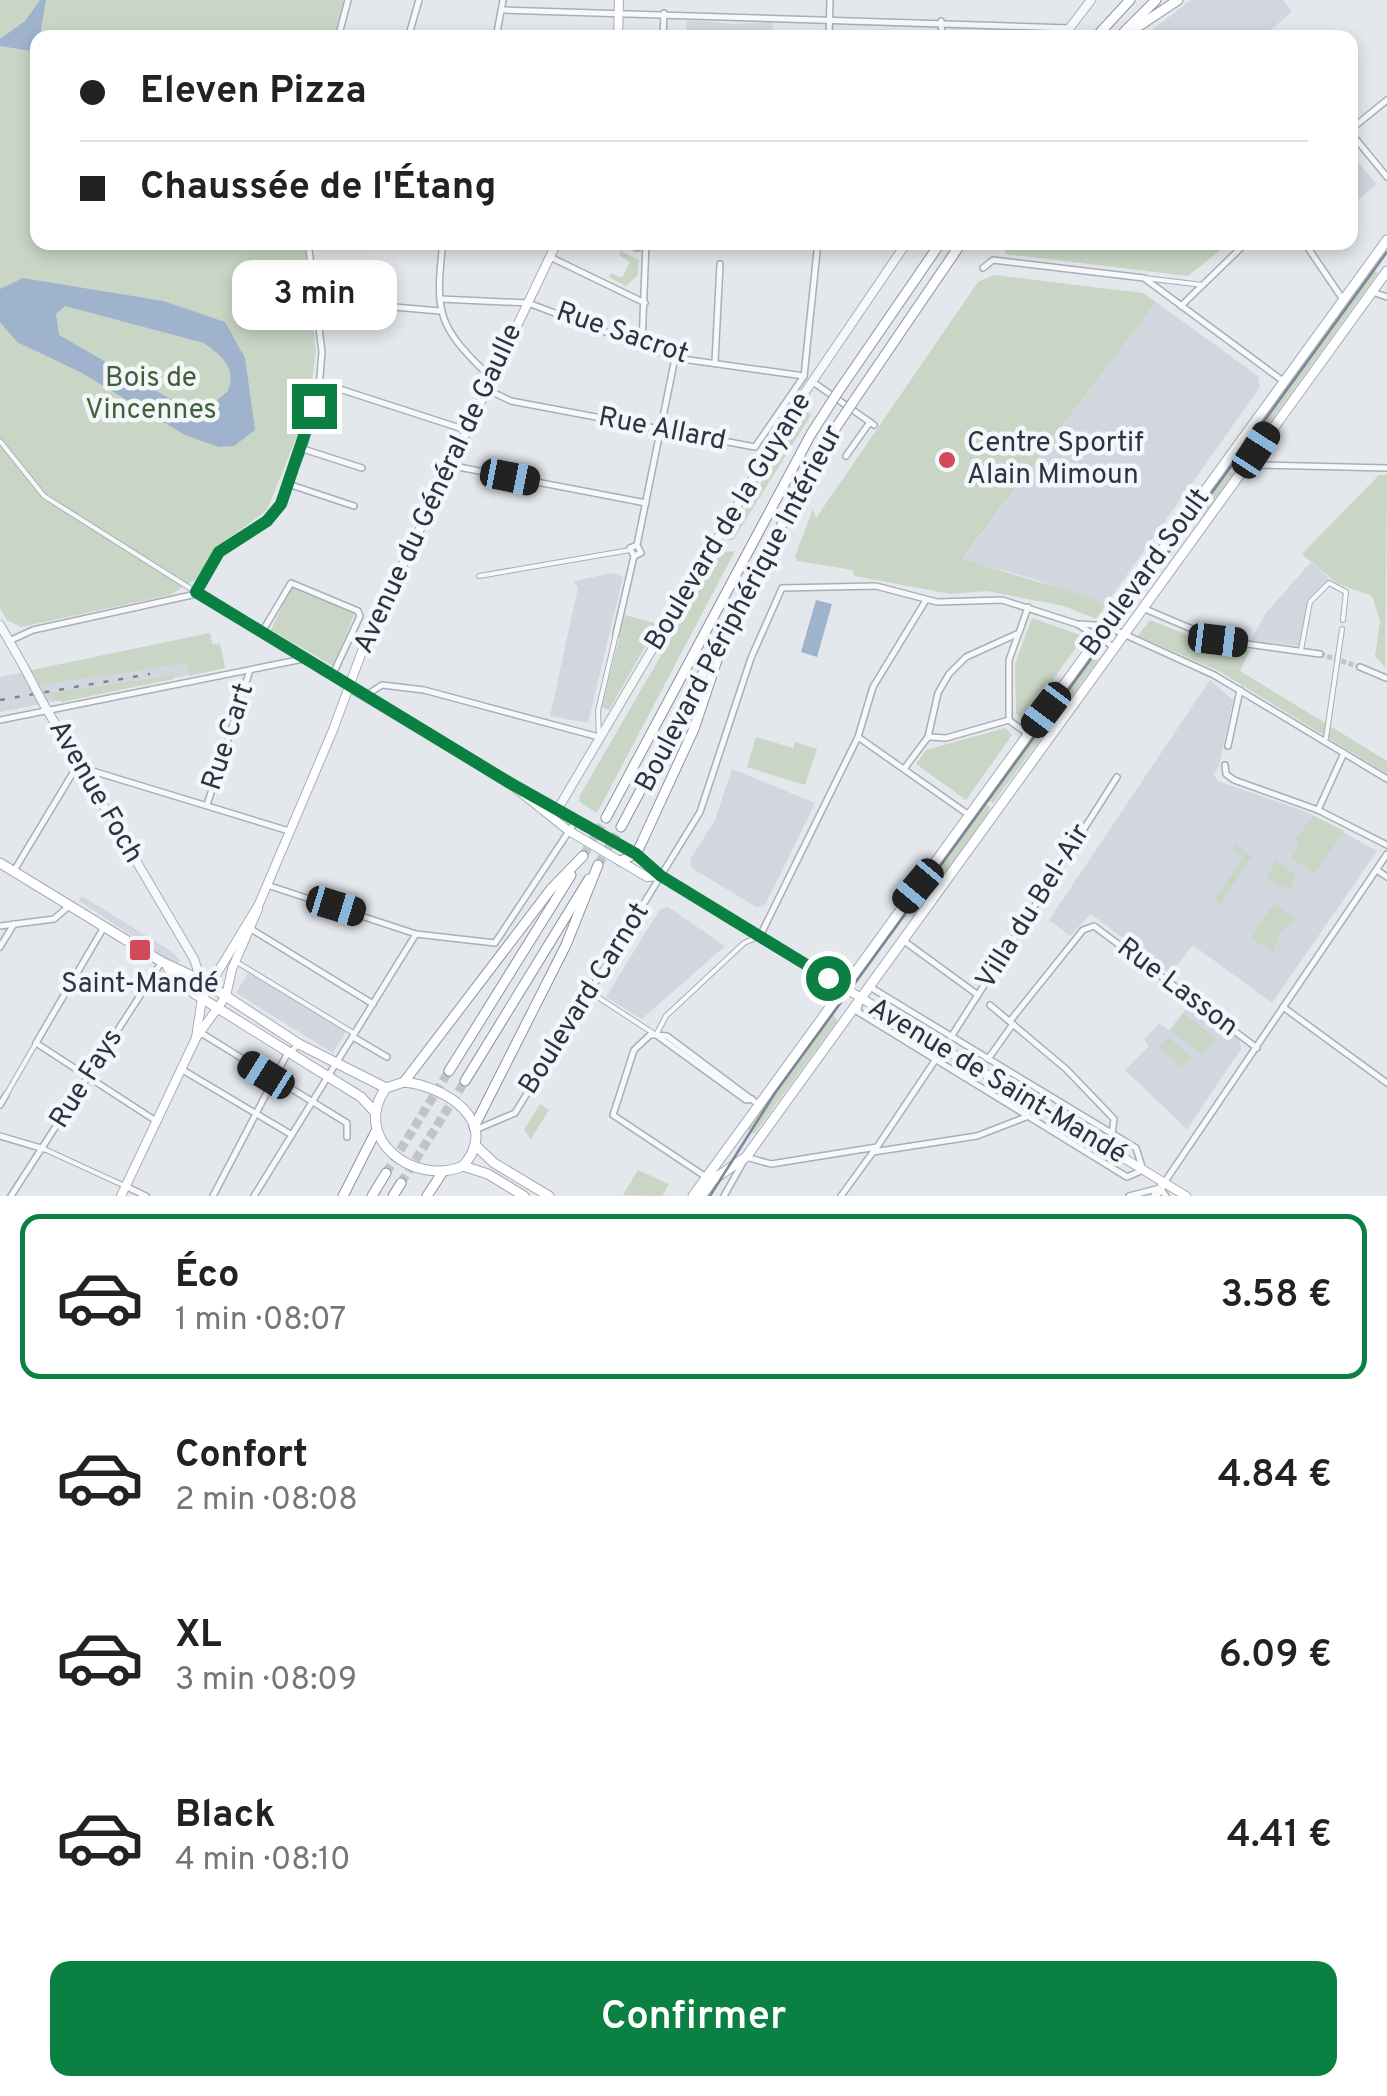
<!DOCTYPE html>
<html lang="fr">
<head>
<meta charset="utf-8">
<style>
	body { margin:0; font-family:Overpass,sans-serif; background:#f2f2f2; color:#222; height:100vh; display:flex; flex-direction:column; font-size:38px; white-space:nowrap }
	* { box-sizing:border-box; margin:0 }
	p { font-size:32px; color:#767676 }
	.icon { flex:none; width:55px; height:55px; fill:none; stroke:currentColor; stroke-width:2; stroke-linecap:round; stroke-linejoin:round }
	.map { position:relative; height:1196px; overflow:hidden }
	.panel { display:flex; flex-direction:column; background:#fff; flex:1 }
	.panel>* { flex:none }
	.guide { position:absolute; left:30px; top:30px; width:1328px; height:220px; border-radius:20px; box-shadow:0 5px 15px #0003; display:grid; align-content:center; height:220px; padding:0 50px; background:#fff }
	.end { position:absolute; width:45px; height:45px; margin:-22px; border:12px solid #0b8043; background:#fff; box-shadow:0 0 0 5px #fff }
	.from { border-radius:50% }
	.bubble { position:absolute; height:70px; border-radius:20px; background:#fff; box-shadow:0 5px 15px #0003; font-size:32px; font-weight:600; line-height:70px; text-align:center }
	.car { position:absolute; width:30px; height:60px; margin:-30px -15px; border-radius:12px; box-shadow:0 0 8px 2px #0007; background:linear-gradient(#222 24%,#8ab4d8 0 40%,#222 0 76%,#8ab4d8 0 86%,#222 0) }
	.guide b { display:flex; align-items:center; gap:35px; height:95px; font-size:38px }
	.guide b+b { border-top:2px solid #e0e0e0 }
	.guide i { width:25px; height:25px; background:#222 }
	ul { padding:18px 0 0; list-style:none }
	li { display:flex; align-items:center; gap:30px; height:165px; margin:0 20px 15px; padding:0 30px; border:5px solid transparent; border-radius:20px }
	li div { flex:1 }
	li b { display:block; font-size:38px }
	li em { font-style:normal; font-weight:600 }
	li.on { border-color:#0b8043 }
	li>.icon { width:90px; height:90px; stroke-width:1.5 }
	.action { display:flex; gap:20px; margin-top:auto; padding:20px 50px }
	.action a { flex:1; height:115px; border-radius:20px; background:#0b8043; color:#fff; font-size:40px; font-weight:600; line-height:115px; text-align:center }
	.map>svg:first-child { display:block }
</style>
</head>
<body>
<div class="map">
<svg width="1387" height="1196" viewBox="0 0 1387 1196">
	<rect width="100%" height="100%" fill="#e4e7ec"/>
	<g fill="#d2d6de">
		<path d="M1191,0H1283L1292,12L1269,31L1274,37L1149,38L1147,34Z"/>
		<path d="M687,20L734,24L773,22V37L669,38L686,35Z"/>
		<path d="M1350,153L1377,184L1350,206Z"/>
		<path d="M1156,302L1258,376L1260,387L1105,606L1031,578L962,560Z"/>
		<path d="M1311,562L1330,579L1307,604L1300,646L1251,640L1266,613Z"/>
		<path d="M612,573L623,577L588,723L550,716L578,588L574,581Z"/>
		<path d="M210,633L212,644L220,643L225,668L0,712V677Z"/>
		<path d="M1210,680L1233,700L1219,766L1213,774L1218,781L1309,813L1377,851L1272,1003L1193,945L1170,974L1091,914L1070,936L1049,920Z"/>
		<path d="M732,769L815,803L765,905L756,907L692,868L690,860L715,820Z"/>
		<path d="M82,896L171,951L181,961L175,964L79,901Z"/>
		<path d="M668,907L725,946L642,1019L606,997L660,909Z"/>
		<path d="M251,968L349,1027L333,1053L236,993Z"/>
		<path d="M1191,1003L1240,1040L1241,1049L1187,1129L1125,1070L1149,1046L1144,1040L1159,1023L1169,1030Z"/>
	</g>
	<g fill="#c9d6c5">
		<path d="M0,0H344L335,37L38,38V242L304,243L316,351L305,431L297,436L267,510L217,547L198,578L170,595L21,627L7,620L0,608Z"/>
		<path d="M1001,243H1229L1188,276L1006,254Z"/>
		<path d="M621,251L639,260L638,275L626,286L609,277L611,273L622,278L630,262L619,255Z"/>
		<path d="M1372,269L1378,273L1254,444L1248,440Z"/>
		<path d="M994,275L1143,293L1156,302L962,559L1091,598L1105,606L1096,619L1064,606L987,591L951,594L854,576L853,570L797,561L795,557L813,509L816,518L978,282Z"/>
		<path d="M804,410L811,415L733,540H728Z"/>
		<path d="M1227,470L1233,474L1231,480L1200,519L1194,508Z"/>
		<path d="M1379,475H1387L1385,667L1375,656L1380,621L1372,596L1338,584L1302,554Z"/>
		<path d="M735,551L597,813L580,802L579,797L721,552Z"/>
		<path d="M292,586L355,613L333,666L271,630Z"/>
		<path d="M625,615L658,624L609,710L602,707Z"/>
		<path d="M1032,618L1080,635L1081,641L1023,720L1016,713L1015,664Z"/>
		<path d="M1150,620L1213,645L1250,650L1240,671L1387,761V774L1219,671L1138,636Z"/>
		<path d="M210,633L212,644L221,648L225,668L189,676L188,664H180L40,685L32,670Z"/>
		<path d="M1094,652L1100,656L1096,663L993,803L987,799L990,793Z"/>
		<path d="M174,675L173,679L62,702L45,694Z"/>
		<path d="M1005,728L1012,735L966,800L916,764L926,750Z"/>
		<path d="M756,737L793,748L795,742L817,749L805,785L747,767Z"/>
		<path d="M984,803L990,807L988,813L915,918L903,909Z"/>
		<path d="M1314,816L1344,831L1315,873L1291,858L1300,844L1295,839Z"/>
		<path d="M1236,844L1252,857L1220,904L1214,900L1243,857L1232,848Z"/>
		<path d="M1275,860L1295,874L1290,890L1267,879Z"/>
		<path d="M1274,903L1296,919L1280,932L1273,953L1251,938Z"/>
		<path d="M832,1012L837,1021L754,1134L748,1130L749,1124Z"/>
		<path d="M1184,1014L1216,1038L1203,1055L1171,1031Z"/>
		<path d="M1168,1037L1191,1057L1182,1067L1159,1047Z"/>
		<path d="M540,1104L549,1110L531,1139L524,1130Z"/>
		<path d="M638,1170L669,1184L662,1196L623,1195Z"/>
	</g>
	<g fill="#9fb4cc" fill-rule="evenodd">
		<path d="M40,0H46L37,52L0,46V39L25,21Z"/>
		<path d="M23,278L163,301L225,322L245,358L255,430L234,446L219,447L185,435L82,373L17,342L0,322V289ZM65,306L204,343C221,355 237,368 228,391L208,408L179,404L59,335L56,314Z"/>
		<path d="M816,600L832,604L817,657L801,652Z"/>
	</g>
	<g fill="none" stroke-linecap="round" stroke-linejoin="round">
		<path stroke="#bfc3cb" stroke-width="5" stroke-dasharray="5 2.5" stroke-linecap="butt" d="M1320,654L1360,667"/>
		<g stroke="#bfc3cb" stroke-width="9" stroke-dasharray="9 4.5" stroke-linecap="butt">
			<path d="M583,856L606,818"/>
			<path d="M598,865L621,827"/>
			<path d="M386,1173L449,1071"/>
			<path d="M401,1183L465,1081"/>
		</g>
		<g stroke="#a9aeb7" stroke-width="6">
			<g id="pedestrian">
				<path d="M1144,278L1203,285"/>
				<path d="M0,441L44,496L196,592"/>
				<path d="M479,576L630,550"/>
				<path d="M1301,650L1310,602L1329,583L1346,592L1343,620"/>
				<path d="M599,736L598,711L616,634"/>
				<path d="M1326,738L1342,629"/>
				<path d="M235,961L355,1034"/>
				<path d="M590,992L656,1035L666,1016L744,943L760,936"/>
				<path d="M6,1095L36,1043"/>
				<path d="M44,1149L125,1186"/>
			</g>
		</g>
		<g stroke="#a9aeb7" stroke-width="8">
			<g id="minor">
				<path d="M504,10L1069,28"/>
				<path d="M941,21L942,38"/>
				<path d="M338,38L348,0"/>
				<path d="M408,38L419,0"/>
				<path d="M496,38L503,0"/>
				<path d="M663,38L664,13"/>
				<path d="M829,38L830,0"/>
				<path d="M1350,130L1387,100"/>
				<path d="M1350,132L1387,177"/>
				<path d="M443,242C434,317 439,327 492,379"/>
				<path d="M625,242L637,248L653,242"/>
				<path d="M767,242L768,246"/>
				<path d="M1304,242L1344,301"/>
				<path d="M550,257L645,303"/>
				<path d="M983,268L993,260L1144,278L1283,381"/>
				<path d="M1372,292L1387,297"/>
				<path d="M440,299L528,303L675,358L804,376"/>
				<path d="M314,300L440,311"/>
				<path d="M1181,306L1247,242"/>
				<path d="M642,344L646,242"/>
				<path d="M715,362L720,264"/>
				<path d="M813,382L874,425"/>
				<path d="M321,383L466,430"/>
				<path d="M486,389L511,401L755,447L804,376L818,242"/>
				<path d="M303,449L362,468"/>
				<path d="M1232,453L1259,465L1387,468"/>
				<path d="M846,456L870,422"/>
				<path d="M448,465L646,503"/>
				<path d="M291,485L354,506"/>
				<path d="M637,545L641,553L634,556L630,548L637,545L675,358"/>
				<path d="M196,592L349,687"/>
				<path d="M1145,609L1218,640L1320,654"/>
				<path d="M1080,624L1106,626L1214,675L1387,779"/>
				<path d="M262,632L291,583L358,611L360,616L332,676"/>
				<path d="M616,634L634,556"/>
				<path d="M9,641L33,630L192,595L202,585L219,552L274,515L303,449L319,388L322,352L308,242"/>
				<path d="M1360,667L1386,678"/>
				<path d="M365,696L382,685L424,690L599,737"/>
				<path d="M0,720L303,659"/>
				<path d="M1009,720V660L1018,635"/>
				<path d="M1010,721L1028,734"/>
				<path d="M858,737L969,815"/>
				<path d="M930,737L946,738L1009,720"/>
				<path d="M1228,746L1240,690"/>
				<path d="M1225,765L1226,774L1234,780L1318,810L1387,845"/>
				<path d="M904,769L928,737L938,693L949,674L966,657L1019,633L1028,607"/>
				<path d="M207,805L250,670"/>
				<path d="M1318,810L1344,753"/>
				<path d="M15,869L74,771L86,769L289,831"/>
				<path d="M1377,870L1387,877"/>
				<path d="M267,885L416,934L495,943L575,822"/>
				<path d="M0,926L54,919L69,906"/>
				<path d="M104,927L36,1043L156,1121"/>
				<path d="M251,929L373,1004"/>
				<path d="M760,936L858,737L873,687L926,600"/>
				<path d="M904,941L978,995"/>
				<path d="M0,947L14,924"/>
				<path d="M859,1005L858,1012L1127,1177L1143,1170L1136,1148L870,987"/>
				<path d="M990,1005L1066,1069L1114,1119L1112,1134"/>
				<path d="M1283,1007L1387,1083"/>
				<path d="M1010,1021L1083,930L1094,926L1257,1048"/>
				<path d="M201,1033L347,1123V1137"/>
				<path d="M656,1035H650L634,1050L613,1115L706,1177"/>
				<path d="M656,1035L667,1036L759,1105"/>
				<path d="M353,1037L387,1057"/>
				<path d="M659,1037L746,1100L752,1099"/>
				<path d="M951,1037L1117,777"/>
				<path d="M988,1059L1013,1024"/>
				<path d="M181,1069L292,1135"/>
				<path d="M0,1105L6,1095"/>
				<path d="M475,1130L515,1113L700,812L751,658L782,588L876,586L937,602L1002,600L1077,624L1114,647"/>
				<path d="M0,1136L44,1149"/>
				<path d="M1164,1183L1387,854"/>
				<path d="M125,1186L146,1196"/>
				<path d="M11,1196L161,963"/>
				<path d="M213,1196L286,1056L299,1044"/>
				<path d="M254,1196L416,934"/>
				<path d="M724,1196L746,1157L771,1164L877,1147L936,1059"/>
				<path d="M841,1196L873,1152L977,1136L1026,1117"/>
				<path d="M1129,1196L1160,1188L1166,1196"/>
			</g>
		</g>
		<g stroke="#a9aeb7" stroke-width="10">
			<g id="tertiary">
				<path d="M1062,38L1091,0"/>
				<path d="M0,625L24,667"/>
				<path d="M43,703L194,959L201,980"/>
				<path d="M559,807L797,404L907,242"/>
				<path d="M1155,1196L1164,1183"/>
			</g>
		</g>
		<g stroke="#a9aeb7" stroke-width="10">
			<g id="secondary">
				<path d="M618,38L619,0"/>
				<path d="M349,687L509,783L569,831L647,877L661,876"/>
				<path d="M509,783L636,854L661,876L1186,1196"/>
				<path d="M196,1038L226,996L232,969L258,909"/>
				<path d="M121,1196L196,1038L202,998L259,904L333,730L364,646L557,242"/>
			</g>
		</g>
		<g stroke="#a3abb8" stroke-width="11">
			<g id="primary">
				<path d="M0,863L162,962L201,980L299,1044L386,1088"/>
				<path d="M168,968L195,994L361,1097L374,1111"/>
				<path d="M404,1082C444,1086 502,1121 463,1166C414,1187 350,1138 386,1088Z"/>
				<path d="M475,1145L494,1163L549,1196"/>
				<path d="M463,1166L488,1174L524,1196"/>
				<path d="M693,1196L1387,240"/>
				<path d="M701,1196L714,1179L746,1157L1387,271"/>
			</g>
		</g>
		<g stroke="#8b94a3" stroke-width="11">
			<g id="trunk">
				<path d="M1124,32L1156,0"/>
				<path d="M1095,38L1130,0"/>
				<path d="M1121,38L1178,0"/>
				<path d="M838,392L941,242"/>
				<path d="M853,402L962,242"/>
				<path d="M606,818L811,434"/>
				<path d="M621,827L825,444"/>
				<path d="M620,861L636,854L641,844L694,729L723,642"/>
				<path d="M449,1071L571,875"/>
				<path d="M465,1081L589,879"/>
				<path d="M404,1082L551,889L583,856"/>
				<path d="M474,1127L566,945L598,865"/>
				<path d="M343,1196L376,1131"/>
				<path d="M372,1196L386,1173"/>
				<path d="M393,1196L401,1183"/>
				<path d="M427,1196L442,1173"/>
			</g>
		</g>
		<use href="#pedestrian" stroke="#f7f8fa" stroke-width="4"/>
		<use href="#minor" stroke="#f7f8fa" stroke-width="5"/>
		<use href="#tertiary" stroke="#f7f8fa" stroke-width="8"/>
		<use href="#secondary" stroke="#fff" stroke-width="8"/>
		<use href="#primary" stroke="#fff" stroke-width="9"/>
		<use href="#trunk" stroke="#fff" stroke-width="9"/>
		<path stroke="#7d8696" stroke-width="2.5" d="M710,1196L775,1093L1387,252"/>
		<path stroke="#7d8696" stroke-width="2.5" stroke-dasharray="5 10" stroke-linecap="butt" d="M0,700L150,674"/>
		<g stroke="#a9aeb7" stroke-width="10" stroke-linecap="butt">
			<path id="tertiary-bridge" d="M24,667L43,703"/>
		</g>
		<g stroke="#8b94a3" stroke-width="11" stroke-linecap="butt">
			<g id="trunk-bridge">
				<path d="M811,434L838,392"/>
				<path d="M825,444L853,402"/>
			</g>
		</g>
		<use href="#tertiary-bridge" stroke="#f7f8fa" stroke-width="8"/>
		<use href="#trunk-bridge" stroke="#fff" stroke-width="9"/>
	</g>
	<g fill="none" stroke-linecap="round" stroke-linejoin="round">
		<path stroke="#0b8043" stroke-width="12" d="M314,406L281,504L267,521L219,552L196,592L510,783L636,854L661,876L828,978"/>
	</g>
	<g fill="#d1495b" stroke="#f4f6f9" stroke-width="4">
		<circle cx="947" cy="460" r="10"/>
		<rect x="128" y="938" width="24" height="24" rx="5"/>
	</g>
	<g text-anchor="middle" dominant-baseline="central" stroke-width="9" stroke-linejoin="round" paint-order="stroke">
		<g font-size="28" fill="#2b3445" stroke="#f4f6f9">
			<text transform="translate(622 334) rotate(19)">Rue Sacrot</text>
			<text transform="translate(662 430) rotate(11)">Rue Allard</text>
			<text transform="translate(439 489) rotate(-65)">Avenue du Général de Gaulle</text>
			<text transform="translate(729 522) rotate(-59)">Boulevard de la Guyane</text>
			<text transform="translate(1146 573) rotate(-54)">Boulevard Soult</text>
			<text transform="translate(740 609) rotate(-62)">Boulevard Périphérique Intérieur</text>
			<text transform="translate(229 737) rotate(-72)">Rue Cart</text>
			<text transform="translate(95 792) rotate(60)">Avenue Foch</text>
			<text transform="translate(1034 907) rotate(-58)">Villa du Bel-Air</text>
			<text transform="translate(1177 988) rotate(37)">Rue Lasson</text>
			<text transform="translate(585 999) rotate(-58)">Boulevard Carnot</text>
			<text transform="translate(87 1079) rotate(-58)">Rue Fays</text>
			<text transform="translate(997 1082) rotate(31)">Avenue de Saint-Mandé</text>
		</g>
		<g font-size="28" fill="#3f6138" stroke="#f4f6f9">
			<text x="151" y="379">Bois de<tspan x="151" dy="32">Vincennes</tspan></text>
		</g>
		<g font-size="28" fill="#2b3445" stroke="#f4f6f9" text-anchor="start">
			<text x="967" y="444">Centre Sportif<tspan x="967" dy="32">Alain Mimoun</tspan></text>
			<text x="140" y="985" text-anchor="middle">Saint-Mandé</text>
		</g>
	</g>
</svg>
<i class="end from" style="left:828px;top:978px"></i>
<i class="end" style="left:314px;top:406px"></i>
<div class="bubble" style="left:232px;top:260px;width:165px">3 min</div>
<i class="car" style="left:1256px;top:450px;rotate:33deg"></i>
<i class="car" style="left:510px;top:477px;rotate:101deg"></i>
<i class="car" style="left:1218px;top:640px;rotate:97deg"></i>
<i class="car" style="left:1046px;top:710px;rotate:217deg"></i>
<i class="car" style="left:918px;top:886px;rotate:220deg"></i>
<i class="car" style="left:336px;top:906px;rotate:107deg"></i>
<i class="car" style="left:266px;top:1075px;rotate:302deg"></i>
<div class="guide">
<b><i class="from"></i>Eleven Pizza</b>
<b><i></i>Chaussée de l'Étang</b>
</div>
</div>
<section class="panel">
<ul>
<li class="on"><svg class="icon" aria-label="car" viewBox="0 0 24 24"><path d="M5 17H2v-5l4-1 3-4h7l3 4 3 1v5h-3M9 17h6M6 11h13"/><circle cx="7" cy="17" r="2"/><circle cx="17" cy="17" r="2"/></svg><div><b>Éco</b><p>1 min · 08:07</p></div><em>3.58 €</em></li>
<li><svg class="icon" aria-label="car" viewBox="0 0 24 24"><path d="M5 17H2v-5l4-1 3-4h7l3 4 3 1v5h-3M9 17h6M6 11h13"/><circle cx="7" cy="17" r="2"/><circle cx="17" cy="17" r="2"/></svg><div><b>Confort</b><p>2 min · 08:08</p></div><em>4.84 €</em></li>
<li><svg class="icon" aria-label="car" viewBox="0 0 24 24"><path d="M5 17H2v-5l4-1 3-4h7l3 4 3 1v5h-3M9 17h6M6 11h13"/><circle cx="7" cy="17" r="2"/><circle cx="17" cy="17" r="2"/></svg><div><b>XL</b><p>3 min · 08:09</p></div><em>6.09 €</em></li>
<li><svg class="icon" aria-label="car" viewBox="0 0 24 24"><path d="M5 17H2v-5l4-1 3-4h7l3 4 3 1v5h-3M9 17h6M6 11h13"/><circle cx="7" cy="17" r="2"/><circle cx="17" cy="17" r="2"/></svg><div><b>Black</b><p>4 min · 08:10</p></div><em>4.41 €</em></li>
</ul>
<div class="action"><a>Confirmer</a></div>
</section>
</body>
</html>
